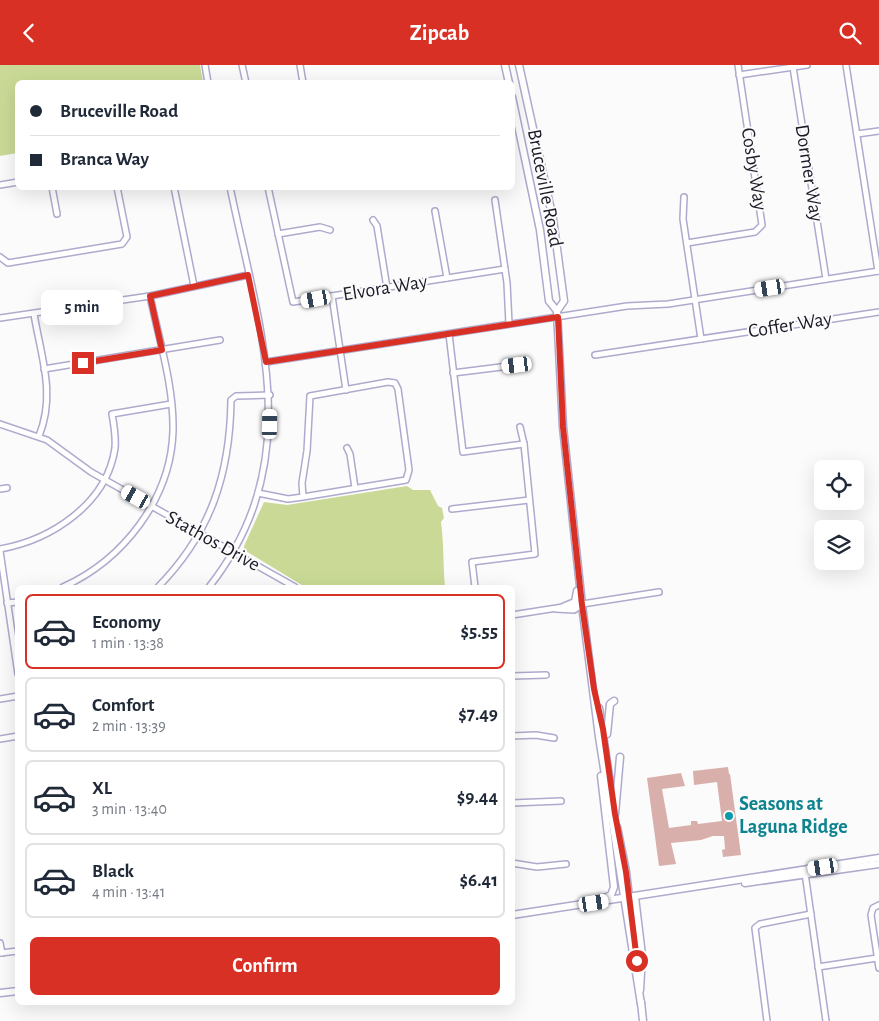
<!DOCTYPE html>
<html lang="en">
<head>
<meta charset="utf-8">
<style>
	body { margin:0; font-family:"Alegreya Sans",sans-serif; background:#f2f2f3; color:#1f2937; height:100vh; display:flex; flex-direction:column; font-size:19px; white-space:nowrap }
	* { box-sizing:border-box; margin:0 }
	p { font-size:16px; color:#747a83 }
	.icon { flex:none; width:28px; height:28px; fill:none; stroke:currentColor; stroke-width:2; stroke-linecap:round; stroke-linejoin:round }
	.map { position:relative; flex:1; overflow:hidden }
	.sheet { position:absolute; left:15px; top:520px; width:500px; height:420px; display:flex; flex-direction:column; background:#fff; border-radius:8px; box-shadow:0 5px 20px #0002 }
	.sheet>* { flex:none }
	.guide { position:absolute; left:15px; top:15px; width:500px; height:110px; border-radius:8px; box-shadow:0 5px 20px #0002; display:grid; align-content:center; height:110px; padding:0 15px; background:#fff }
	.fabs { position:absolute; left:814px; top:395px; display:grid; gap:10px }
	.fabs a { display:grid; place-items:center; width:50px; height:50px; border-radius:8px; background:#fff; box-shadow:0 5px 20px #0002; font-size:25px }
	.end { position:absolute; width:22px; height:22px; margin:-11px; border:6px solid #d93025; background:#fff; box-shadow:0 0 0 2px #fff }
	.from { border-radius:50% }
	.bubble { position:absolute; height:35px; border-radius:8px; background:#fff; box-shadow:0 5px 20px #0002; font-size:16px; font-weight:700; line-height:35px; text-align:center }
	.car { position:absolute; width:15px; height:30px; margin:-15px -8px; border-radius:6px; box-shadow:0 0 4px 1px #0007; background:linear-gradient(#fff 24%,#345 0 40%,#fff 0 76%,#345 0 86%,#fff 0) }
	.guide b { display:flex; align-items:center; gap:18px; height:48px; font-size:19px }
	.guide b+b { border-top:1px solid #e0e1e3 }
	.guide i { width:12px; height:12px; background:#1f2937 }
	ul { padding:9px 0 0; list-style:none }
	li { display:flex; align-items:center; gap:15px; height:75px; margin:0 10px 8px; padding:0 5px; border:2px solid #e0e1e3; border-radius:8px }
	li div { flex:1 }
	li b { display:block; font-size:19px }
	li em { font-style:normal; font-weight:700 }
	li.active { border-color:#d93025 }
	li>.icon { width:45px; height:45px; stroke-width:1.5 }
	.button { display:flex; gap:10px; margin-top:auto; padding:10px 15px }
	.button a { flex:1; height:58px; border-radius:8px; background:#d93025; color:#fff; font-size:20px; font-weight:700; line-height:58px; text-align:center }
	header { display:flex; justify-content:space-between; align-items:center; height:65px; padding:0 15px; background:#d93025; color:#fff; font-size:22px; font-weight:700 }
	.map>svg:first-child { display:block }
</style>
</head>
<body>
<header><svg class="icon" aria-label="back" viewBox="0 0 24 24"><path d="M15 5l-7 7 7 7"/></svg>Zipcab<svg class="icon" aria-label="search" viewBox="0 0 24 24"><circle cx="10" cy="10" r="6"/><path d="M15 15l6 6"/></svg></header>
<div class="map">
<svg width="879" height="956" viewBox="0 0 879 956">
	<rect width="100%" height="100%" fill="#fbfbfb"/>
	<g fill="#cada96">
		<path d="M0,0H200L203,17L18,18L17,88L0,91Z"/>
		<path d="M407,421L413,425H430L438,441L442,443L444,453L441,457C444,479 443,500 445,522H305L244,485V481L264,437L287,440Z"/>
	</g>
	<path fill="#d8afab" d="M728,702L729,709H730L741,790L723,792L722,785L725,784L724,771H713L701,775L671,778L676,799L659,801L647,713L681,708L685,721L662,724L669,763L691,760V756H697L698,759L722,756L717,717L694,720L693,706Z"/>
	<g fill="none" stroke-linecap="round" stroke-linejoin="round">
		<g stroke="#aeaacd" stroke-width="8">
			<g id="minor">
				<path d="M205,0L208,18"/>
				<path d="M242,0L246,18"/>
				<path d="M300,0L303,18"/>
				<path d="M846,0L878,206"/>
				<path d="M793,2L826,214"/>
				<path d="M739,10L807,0"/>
				<path d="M857,69L879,66"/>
				<path d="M0,120L18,117"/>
				<path d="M52,122L57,149"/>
				<path d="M174,122L194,221"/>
				<path d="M268,122L293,237L505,204"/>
				<path d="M684,132L683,154L701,274"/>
				<path d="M495,135L507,218L509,259"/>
				<path d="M435,146L447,213"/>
				<path d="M373,155L377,161L387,223"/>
				<path d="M278,169L320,162L330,165"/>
				<path d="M687,178L755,167L762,160L738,0"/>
				<path d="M0,192L8,198L122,179L127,172L117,122"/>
				<path d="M332,231L346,325"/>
				<path d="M34,249C41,292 56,329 39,371"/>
				<path d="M0,253L150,231L248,210"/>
				<path d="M449,269L463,387L524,379"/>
				<path d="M595,290L879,247"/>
				<path d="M266,297L627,241L668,239L879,206"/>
				<path d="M44,304L220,275"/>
				<path d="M453,308L517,300"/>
				<path d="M0,359L47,375L91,407L295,522"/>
				<path d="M347,383L350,389L355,423"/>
				<path d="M0,424L7,423"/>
				<path d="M258,428L288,434L303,432L406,415L409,405L398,324L395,318L388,317L310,331L307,386L302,418L303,432"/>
				<path d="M452,444L529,435"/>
				<path d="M0,484C51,475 107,439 115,383C116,372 114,360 112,349L171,339"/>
				<path d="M0,486L18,609"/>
				<path d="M63,522C123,495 171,434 173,366C174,321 159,275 150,231"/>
				<path d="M158,522C211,468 230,409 231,335L236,331L270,330"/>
				<path d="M209,522C309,395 259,263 230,122"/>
				<path d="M475,522L472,497L535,489L524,379L520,362"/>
				<path d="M7,538L18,537"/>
				<path d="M556,544L574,545L582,540"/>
				<path d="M512,550L659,527"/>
				<path d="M512,611L546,610"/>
				<path d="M0,634L18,631"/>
				<path d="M512,671L536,670L554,673"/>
				<path d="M0,674L18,671"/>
				<path d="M512,738L561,736"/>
				<path d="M512,798L537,802L566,799"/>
				<path d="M805,808L826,956"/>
				<path d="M879,840L873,843L871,850L879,903"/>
				<path d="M0,878L2,888"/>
				<path d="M0,888L18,886"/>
				<path d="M818,902L877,893"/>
				<path d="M767,956L755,863L760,859L811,849"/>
			</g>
		</g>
		<g stroke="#aeaacd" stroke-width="9">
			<g id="major">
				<path d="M505,0L509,18"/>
				<path d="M519,0L553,154L564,236L557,246"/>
				<path d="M512,32L540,165L549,236L557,246L563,362L582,540L599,672L641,939"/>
				<path d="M563,542L575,537L577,526"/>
				<path d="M599,643L612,732"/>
				<path d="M607,669L610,639L614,636"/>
				<path d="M601,711L614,822L611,830L602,834"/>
				<path d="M615,749L620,692"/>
				<path d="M617,762L626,807L637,900"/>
				<path d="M745,818L879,799"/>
				<path d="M635,832L642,890L640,925"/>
				<path d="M512,850L879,793"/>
				<path d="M0,928L18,926"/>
				<path d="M641,937L643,956"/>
			</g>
		</g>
		<use href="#minor" stroke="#fff" stroke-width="5"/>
		<use href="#major" stroke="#fff" stroke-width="6"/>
	</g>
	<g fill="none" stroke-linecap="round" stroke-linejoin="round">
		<path stroke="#d93025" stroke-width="6" d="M83,298L162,285L150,231L248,210L266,297L558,252L563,362L582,540L594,624L603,664L615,749L626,807L637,896"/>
	</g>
	<circle fill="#0f9aa8" stroke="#fbfbfb" stroke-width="2" cx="729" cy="751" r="5"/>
	<g text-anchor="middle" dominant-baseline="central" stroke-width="4" stroke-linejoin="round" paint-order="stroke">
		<g font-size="20" fill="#1b1926" stroke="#fbfbfb">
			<text transform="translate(754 104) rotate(81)">Cosby Way</text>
			<text transform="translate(809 108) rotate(81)">Dormer Way</text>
			<text transform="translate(545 123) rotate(79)">Bruceville Road</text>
			<text transform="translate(385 223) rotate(-9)">Elvora Way</text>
			<text transform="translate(790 260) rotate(-9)">Coffer Way</text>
			<text transform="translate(213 476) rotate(29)">Stathos Drive</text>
		</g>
		<g font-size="20" font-weight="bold" fill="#0d838f" stroke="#fbfbfb" text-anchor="start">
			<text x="739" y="739">Seasons at<tspan x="739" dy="23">Laguna Ridge</tspan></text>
		</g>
	</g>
</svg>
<div class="fabs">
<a><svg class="icon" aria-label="locate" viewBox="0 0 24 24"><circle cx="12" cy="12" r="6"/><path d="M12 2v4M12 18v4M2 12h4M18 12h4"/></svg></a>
<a><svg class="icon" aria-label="layers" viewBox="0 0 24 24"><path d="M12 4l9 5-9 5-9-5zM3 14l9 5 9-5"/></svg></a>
</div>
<i class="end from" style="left:637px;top:896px"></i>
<i class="end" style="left:83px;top:298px"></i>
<div class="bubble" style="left:41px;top:225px;width:82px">5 min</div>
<i class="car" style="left:770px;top:223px;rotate:261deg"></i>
<i class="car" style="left:316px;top:234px;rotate:260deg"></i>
<i class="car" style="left:517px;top:300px;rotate:263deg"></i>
<i class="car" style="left:270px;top:359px;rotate:1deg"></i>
<i class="car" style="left:136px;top:432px;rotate:299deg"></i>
<i class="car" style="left:823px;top:802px;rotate:261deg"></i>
<i class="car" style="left:594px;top:838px;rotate:81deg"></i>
<div class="guide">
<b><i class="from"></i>Bruceville Road</b>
<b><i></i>Branca Way</b>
</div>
<section class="sheet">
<ul>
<li class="active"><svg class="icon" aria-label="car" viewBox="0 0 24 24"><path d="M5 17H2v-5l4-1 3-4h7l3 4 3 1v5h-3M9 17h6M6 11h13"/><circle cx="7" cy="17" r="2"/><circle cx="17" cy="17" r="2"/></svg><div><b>Economy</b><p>1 min · 13:38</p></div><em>$5.55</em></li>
<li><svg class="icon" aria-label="car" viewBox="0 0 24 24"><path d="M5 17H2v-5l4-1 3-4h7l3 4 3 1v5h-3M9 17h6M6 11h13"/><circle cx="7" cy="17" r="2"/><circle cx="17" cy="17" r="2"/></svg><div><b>Comfort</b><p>2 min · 13:39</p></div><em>$7.49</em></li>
<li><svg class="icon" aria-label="car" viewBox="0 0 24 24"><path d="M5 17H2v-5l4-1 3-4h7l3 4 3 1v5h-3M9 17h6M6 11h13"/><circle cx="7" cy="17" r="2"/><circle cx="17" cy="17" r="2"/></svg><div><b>XL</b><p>3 min · 13:40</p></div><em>$9.44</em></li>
<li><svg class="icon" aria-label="car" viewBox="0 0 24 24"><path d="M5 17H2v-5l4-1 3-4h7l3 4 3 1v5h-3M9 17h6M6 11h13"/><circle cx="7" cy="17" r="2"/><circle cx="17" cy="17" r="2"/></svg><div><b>Black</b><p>4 min · 13:41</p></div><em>$6.41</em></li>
</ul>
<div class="button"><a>Confirm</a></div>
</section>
</div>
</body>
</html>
